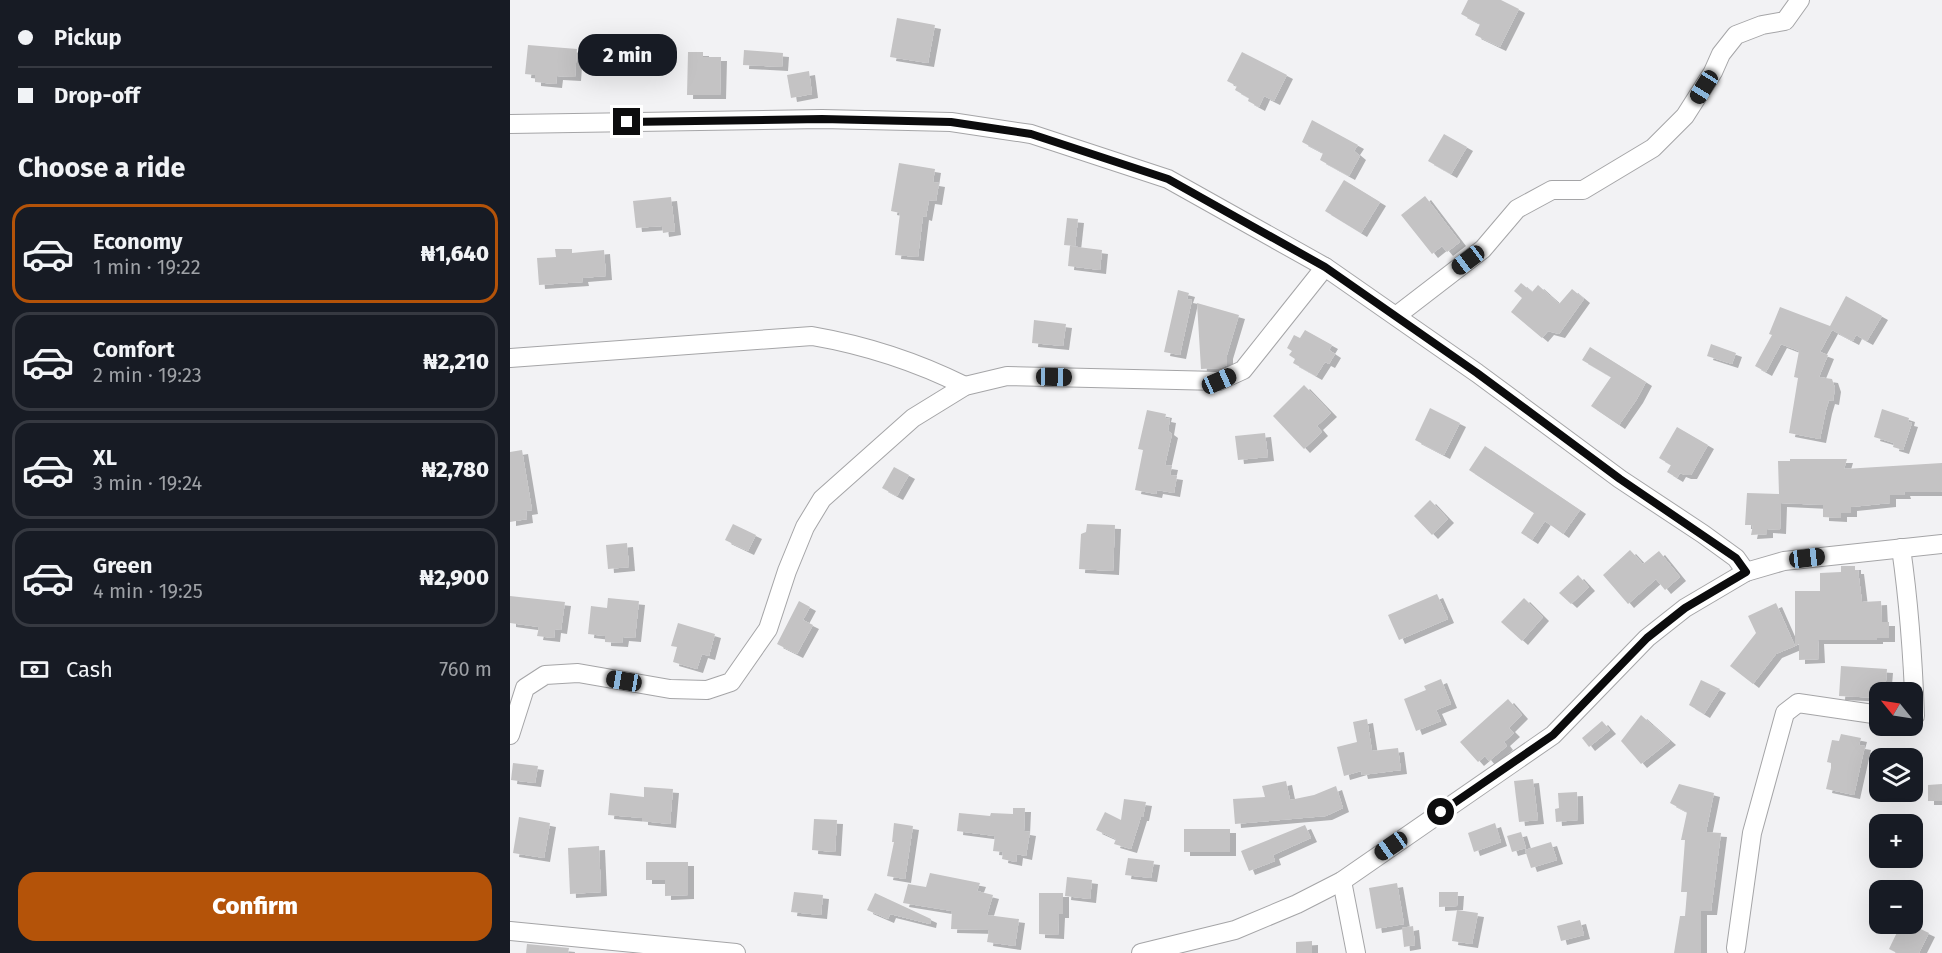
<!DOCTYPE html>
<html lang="en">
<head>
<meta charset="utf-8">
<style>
	body { margin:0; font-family:"Fira Sans",sans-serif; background:#242831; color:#f1f3f6; height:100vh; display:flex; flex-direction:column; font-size:22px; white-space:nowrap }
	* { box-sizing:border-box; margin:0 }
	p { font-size:20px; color:#9ea1a6 }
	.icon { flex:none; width:33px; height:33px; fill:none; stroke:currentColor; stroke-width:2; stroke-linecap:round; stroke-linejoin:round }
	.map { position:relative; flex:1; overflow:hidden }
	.details { display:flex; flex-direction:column; background:#171b24; width:510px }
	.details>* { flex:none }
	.guide { display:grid; align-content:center; height:132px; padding:0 18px; background:#171b24 }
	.needle { width:39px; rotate:300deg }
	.fabs { position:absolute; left:1359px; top:682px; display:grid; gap:12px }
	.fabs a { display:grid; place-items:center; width:54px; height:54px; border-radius:12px; background:#171b24; box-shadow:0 6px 24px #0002; font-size:30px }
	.end { position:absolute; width:27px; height:27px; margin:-14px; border:8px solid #0c0c0d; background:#fff; box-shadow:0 0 0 3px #fff }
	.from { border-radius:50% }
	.bubble { position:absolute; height:42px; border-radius:18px; background:#171b24; box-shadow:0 6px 24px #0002; font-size:20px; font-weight:800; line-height:42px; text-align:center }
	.car { position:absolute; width:18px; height:36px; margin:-18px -9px; border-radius:8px; box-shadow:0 0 4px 2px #0007; background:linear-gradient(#222 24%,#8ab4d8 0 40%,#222 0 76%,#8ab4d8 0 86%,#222 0) }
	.guide b { display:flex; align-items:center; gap:21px; height:57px; font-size:22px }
	.guide b+b { border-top:2px solid #363941 }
	.guide i { width:15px; height:15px; background:#f1f3f6 }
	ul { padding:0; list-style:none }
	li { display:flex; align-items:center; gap:18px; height:99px; margin:0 12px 9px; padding:0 6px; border:3px solid #363941; border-radius:18px }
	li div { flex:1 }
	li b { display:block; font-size:22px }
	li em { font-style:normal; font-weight:800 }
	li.active { border-color:#b45309 }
	li>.icon { width:54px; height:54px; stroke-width:1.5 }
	h2 { padding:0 18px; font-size:27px; line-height:72px }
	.pay { display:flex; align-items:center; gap:15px; height:66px; padding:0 18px; font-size:22px }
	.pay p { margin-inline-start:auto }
	.button { display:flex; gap:12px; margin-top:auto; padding:12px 18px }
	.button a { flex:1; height:69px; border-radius:18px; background:#b45309; color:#fff; font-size:24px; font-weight:800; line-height:69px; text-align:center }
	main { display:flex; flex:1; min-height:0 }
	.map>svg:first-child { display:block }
</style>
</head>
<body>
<main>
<section class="details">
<div class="guide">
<b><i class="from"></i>Pickup</b>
<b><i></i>Drop-off</b>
</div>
<h2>Choose a ride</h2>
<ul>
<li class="active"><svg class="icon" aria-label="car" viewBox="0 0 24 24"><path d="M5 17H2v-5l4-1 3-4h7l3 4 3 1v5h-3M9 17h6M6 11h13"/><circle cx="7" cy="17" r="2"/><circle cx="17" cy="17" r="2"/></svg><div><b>Economy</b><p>1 min · 19:22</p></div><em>₦1,640</em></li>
<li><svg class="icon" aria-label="car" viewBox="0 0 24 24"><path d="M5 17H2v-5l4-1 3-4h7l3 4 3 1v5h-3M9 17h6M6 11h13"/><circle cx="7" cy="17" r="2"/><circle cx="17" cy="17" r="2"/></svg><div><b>Comfort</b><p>2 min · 19:23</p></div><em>₦2,210</em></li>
<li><svg class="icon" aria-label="car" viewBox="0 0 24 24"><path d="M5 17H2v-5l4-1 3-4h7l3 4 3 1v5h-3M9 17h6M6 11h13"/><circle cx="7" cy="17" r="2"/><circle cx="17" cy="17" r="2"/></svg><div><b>XL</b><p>3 min · 19:24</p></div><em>₦2,780</em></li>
<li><svg class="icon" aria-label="car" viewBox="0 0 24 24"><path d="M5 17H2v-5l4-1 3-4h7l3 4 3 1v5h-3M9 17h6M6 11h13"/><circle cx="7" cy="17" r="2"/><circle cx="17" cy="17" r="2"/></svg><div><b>Green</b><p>4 min · 19:25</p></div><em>₦2,900</em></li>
</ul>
<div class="pay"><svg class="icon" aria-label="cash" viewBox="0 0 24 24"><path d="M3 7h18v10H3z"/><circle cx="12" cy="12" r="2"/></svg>Cash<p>760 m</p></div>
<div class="button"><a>Confirm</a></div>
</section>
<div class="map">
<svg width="1432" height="953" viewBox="0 0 1432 953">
	<defs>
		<filter id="shadow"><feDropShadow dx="6" dy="4" stdDeviation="0" flood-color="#0004"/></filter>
	</defs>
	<rect width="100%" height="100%" fill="#f2f2f4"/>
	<g fill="#c4c3c4" filter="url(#shadow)">
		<path d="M958,0H991L1009,9L990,47L965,35L970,24L951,14Z"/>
		<path d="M387,18L425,25L418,63L380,57Z"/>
		<path d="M18,45L67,49L65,77L47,76L46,84L25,82V75L15,74Z"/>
		<path d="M234,50L273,53L272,67L233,65Z"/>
		<path d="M178,52H193V57H211L210,95H177Z"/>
		<path d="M732,52L777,75L764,101L754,96L749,107L738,101L739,98L725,90L727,86L717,81Z"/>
		<path d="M299,71L302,94L281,98L277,75Z"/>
		<path d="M802,120L848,145L844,151L850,156L839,176L810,160L813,153L792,142Z"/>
		<path d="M934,134L957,147L941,174L918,161Z"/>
		<path d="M389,163L425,169L423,182L429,183L426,201L419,200L416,217L413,216L408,257L385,255L390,213L381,211Z"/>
		<path d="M834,180L870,202L851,233L815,211Z"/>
		<path d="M915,196L950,242L937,252L932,246L922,254L891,215Z"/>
		<path d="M161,197L165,231L153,233L152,226L126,228L123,201Z"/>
		<path d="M557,218L568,219L565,246L554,245Z"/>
		<path d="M560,246L592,250L590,270L558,266Z"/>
		<path d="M45,249H62V253L94,250L96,276L72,278L73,282L29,285L27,258L46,257Z"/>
		<path d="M1011,283L1022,292L1028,285L1049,304L1062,289L1074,299L1049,334L1038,331L1032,338L1001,312L1012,298L1004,291Z"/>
		<path d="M668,290L679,293L677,299L682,300L670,355L654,352Z"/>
		<path d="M1336,296L1372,316L1357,341L1346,335L1343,341L1322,330L1310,352L1318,355L1309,377L1322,379L1325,388L1323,401L1319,400L1316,410L1310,439L1279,433L1288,378L1284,377L1289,351L1271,344L1256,372L1245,366L1262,335L1259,334L1270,307L1320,326Z"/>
		<path d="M687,303L729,315L717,355V365L710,368L691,369Z"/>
		<path d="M524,320L556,324L553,346L522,343Z"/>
		<path d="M795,330L822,345L819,350L825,354L819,364L815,362L806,376L783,363L785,359L779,355L782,351L777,348L784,335L790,338Z"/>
		<path d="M1201,344L1226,353L1222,364L1197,356Z"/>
		<path d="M1080,347L1136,382L1127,399L1109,425L1081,406L1101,377L1072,360Z"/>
		<path d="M794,385L821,413L807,426L812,432L794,449L763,416Z"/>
		<path d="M920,408L950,423L934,455L905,440Z"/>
		<path d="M1372,409L1399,418L1398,422L1402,423L1393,450L1383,447L1384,443L1364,437Z"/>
		<path d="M637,410L656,414L655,418L660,419L658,431L662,434L655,465L662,466L660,475L667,476L664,493L647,490L646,494L625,490L633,450L628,449Z"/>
		<path d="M1167,427L1198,445L1181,475H1175L1170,473L1167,478L1157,472L1161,465L1149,458Z"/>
		<path d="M755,433L758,457L728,460L725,436Z"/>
		<path d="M975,446L1070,510L1053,534L1035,521L1022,540L1011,533L1024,513L959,470Z"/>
		<path d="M12,450L22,510L16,511L17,519L0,522V452Z"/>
		<path d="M1280,459H1337L1334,469L1432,463V490L1431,492H1394L1395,495H1380V503L1341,507V513H1331V518L1313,517V505L1271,503L1270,530L1257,529V534L1241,535L1243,525H1235L1237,493L1269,494L1268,461H1280Z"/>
		<path d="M384,467L399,475L387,496L372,488Z"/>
		<path d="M920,500L938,519L922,535L904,516Z"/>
		<path d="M223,524L246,535L238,551L215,540Z"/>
		<path d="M577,524L605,525L603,571L569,569L571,534L576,532Z"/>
		<path d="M117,543L119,567L98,569L96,545Z"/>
		<path d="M1120,550L1133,564L1149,551L1170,577L1155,590L1146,579L1118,604L1093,575Z"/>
		<path d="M1331,566H1345V570H1348L1352,602L1371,601L1372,622H1379V638H1367V640H1308L1309,659L1289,660V644L1285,646V591H1310V573L1331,572Z"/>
		<path d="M1068,575L1079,587L1061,604L1049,593Z"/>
		<path d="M927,594L938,619L889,640L878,615Z"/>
		<path d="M0,596L55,602L51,630L45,629L44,638L27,636L29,627L0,623Z"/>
		<path d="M98,598L129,601L125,638L113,637L112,643L95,642V636L78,634L81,606L97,608Z"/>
		<path d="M1014,598L1033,617L1012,641L991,622Z"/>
		<path d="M289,601L300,607L293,620L303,625L287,654L267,644Z"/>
		<path d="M1266,603L1285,646L1266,654L1243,684L1220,666L1246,633L1238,616Z"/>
		<path d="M168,623L205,634L199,656L192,654L187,669L163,662L167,647L161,646Z"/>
		<path d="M1331,666L1377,669L1375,693H1370V698L1329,696Z"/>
		<path d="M931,679L941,704L926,710L931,721L906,731L894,699L916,690L914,686Z"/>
		<path d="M1191,680L1210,689L1194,714L1179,705Z"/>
		<path d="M998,699L1012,715L999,728L1004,733L994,742L997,746L979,761L975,756L968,762L950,742Z"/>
		<path d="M1131,715L1160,741L1131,764L1111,741Z"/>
		<path d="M857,719L862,751L888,748L891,770L852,775L851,771L834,776L827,747L847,742L843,722Z"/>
		<path d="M1092,721L1100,730L1079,747L1072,738Z"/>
		<path d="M1331,734L1351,738L1349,745L1355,746L1344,795L1316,789L1321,768V763L1317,762L1322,740L1329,741Z"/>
		<path d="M3,763L28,766L25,783L1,780Z"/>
		<path d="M1023,779L1028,820L1009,822L1004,781Z"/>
		<path d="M776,781L780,800L804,795L826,786L833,808L816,816L725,824L723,799L755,797L752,786Z"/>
		<path d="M1169,784L1204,793L1196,832L1211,833L1201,911H1191V953H1164L1170,916H1175L1177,892H1171L1175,840H1171L1177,812L1160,803Z"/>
		<path d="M1432,784V801H1418V785Z"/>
		<path d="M134,787L163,789L160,824L132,821V818L98,815L100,793L134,797Z"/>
		<path d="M1067,792L1068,820L1046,822L1045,809L1049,808L1048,793Z"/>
		<path d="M614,799L636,802L633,817H631L621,849L604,844L606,839L586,830L595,812L611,820Z"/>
		<path d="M503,808H515L514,831L520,832L516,856L507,854L506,862L492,859L493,852L483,851L485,836L447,831L449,813L480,816L481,813L503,814Z"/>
		<path d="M9,817L40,823L34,858L3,853Z"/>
		<path d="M304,819L327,820L325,852L302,850Z"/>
		<path d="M384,823L403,826L395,879L377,876L384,842H382Z"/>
		<path d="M985,823L991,842L964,852L958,833Z"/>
		<path d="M795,825L801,838L763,855L765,861L739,871L731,851Z"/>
		<rect x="674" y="829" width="46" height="23"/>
		<path d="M1011,832L1016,848L1002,852L997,836Z"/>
		<path d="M1041,842L1047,860L1021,868L1015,850Z"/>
		<path d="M89,846L91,892L60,894L58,848Z"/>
		<path d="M618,858L644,861L641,878L615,875Z"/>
		<path d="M136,862H178V895L155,896V880H136Z"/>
		<path d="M420,873L470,883L467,891L483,895L477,915L509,919L505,946L477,942L479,930L441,929L442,911L393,903L398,884L416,887Z"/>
		<path d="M557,877L582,880L580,899L555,896Z"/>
		<path d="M887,883L894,924L866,929L859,888Z"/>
		<path d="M284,892L313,895L311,915L281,912Z"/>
		<path d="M929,892H948L947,906L929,907Z"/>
		<path d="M365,893L421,919L420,924L380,914L378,919L357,910Z"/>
		<path d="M529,893H553V914H549L548,935L529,934Z"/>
		<path d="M947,910L968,913L962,944L942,941Z"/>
		<path d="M1070,920L1074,935L1051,941L1047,926Z"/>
		<path d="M1391,924H1400L1419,933L1409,953H1387L1379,949Z"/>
		<path d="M903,926L905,945L894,947L892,928Z"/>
		<path d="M802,941V953H786V942Z"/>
		<path d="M17,944L59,948L58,953H16Z"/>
	</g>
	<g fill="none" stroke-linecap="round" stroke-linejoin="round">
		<g stroke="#a5a5a7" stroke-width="20">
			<g id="minor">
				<path d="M0,124L312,119L441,122L521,134L658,179L815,267L967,373L1110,479L1193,534L1226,558L1236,572"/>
				<path d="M886,316L973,249L1007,209L1042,190H1073L1143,148L1175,116L1203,72L1211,54L1226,35L1252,25L1275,21L1290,0"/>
				<path d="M0,358L302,336C354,345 407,362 455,386"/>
				<path d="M1391,548C1399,603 1403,660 1405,716H1402"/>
				<path d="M0,735L15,688L35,675L68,673L160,689L197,690L221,682L258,629L277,571L295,527L312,499L403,418L455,386L497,376L709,381L733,370L815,267"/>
				<path d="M832,881L846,953"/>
				<path d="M0,931L226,953"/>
				<path d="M1226,948L1242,833L1275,713L1288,703L1370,715"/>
				<path d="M631,953L725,930L787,904L832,881L1043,735L1137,638L1175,608L1236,572L1274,561L1432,544"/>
			</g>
		</g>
		<use href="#minor" stroke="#fff" stroke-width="18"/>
	</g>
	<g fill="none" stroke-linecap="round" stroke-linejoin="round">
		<path stroke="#0c0c0d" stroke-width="8" d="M117,122L312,119L441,122L521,134L658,179L815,267L967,373L1110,479L1226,558L1236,572L1175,608L1137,638L1043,735L931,812"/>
	</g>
</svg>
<div class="fabs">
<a><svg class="needle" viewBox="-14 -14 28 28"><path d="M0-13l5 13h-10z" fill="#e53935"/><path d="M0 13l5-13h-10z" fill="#9ea1a6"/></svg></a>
<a><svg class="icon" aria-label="layers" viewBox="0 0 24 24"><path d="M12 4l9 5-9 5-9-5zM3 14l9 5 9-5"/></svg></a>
<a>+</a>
<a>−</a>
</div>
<i class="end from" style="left:931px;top:812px"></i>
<i class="end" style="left:117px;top:122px"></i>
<div class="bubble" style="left:68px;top:34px;width:99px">2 min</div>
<i class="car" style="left:1194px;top:87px;rotate:212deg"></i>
<i class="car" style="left:958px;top:260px;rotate:233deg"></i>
<i class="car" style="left:544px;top:377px;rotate:91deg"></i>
<i class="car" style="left:709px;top:381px;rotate:66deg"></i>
<i class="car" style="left:1297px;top:558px;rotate:83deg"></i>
<i class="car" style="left:114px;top:681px;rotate:280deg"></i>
<i class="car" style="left:881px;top:846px;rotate:235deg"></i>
</div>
</main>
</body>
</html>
